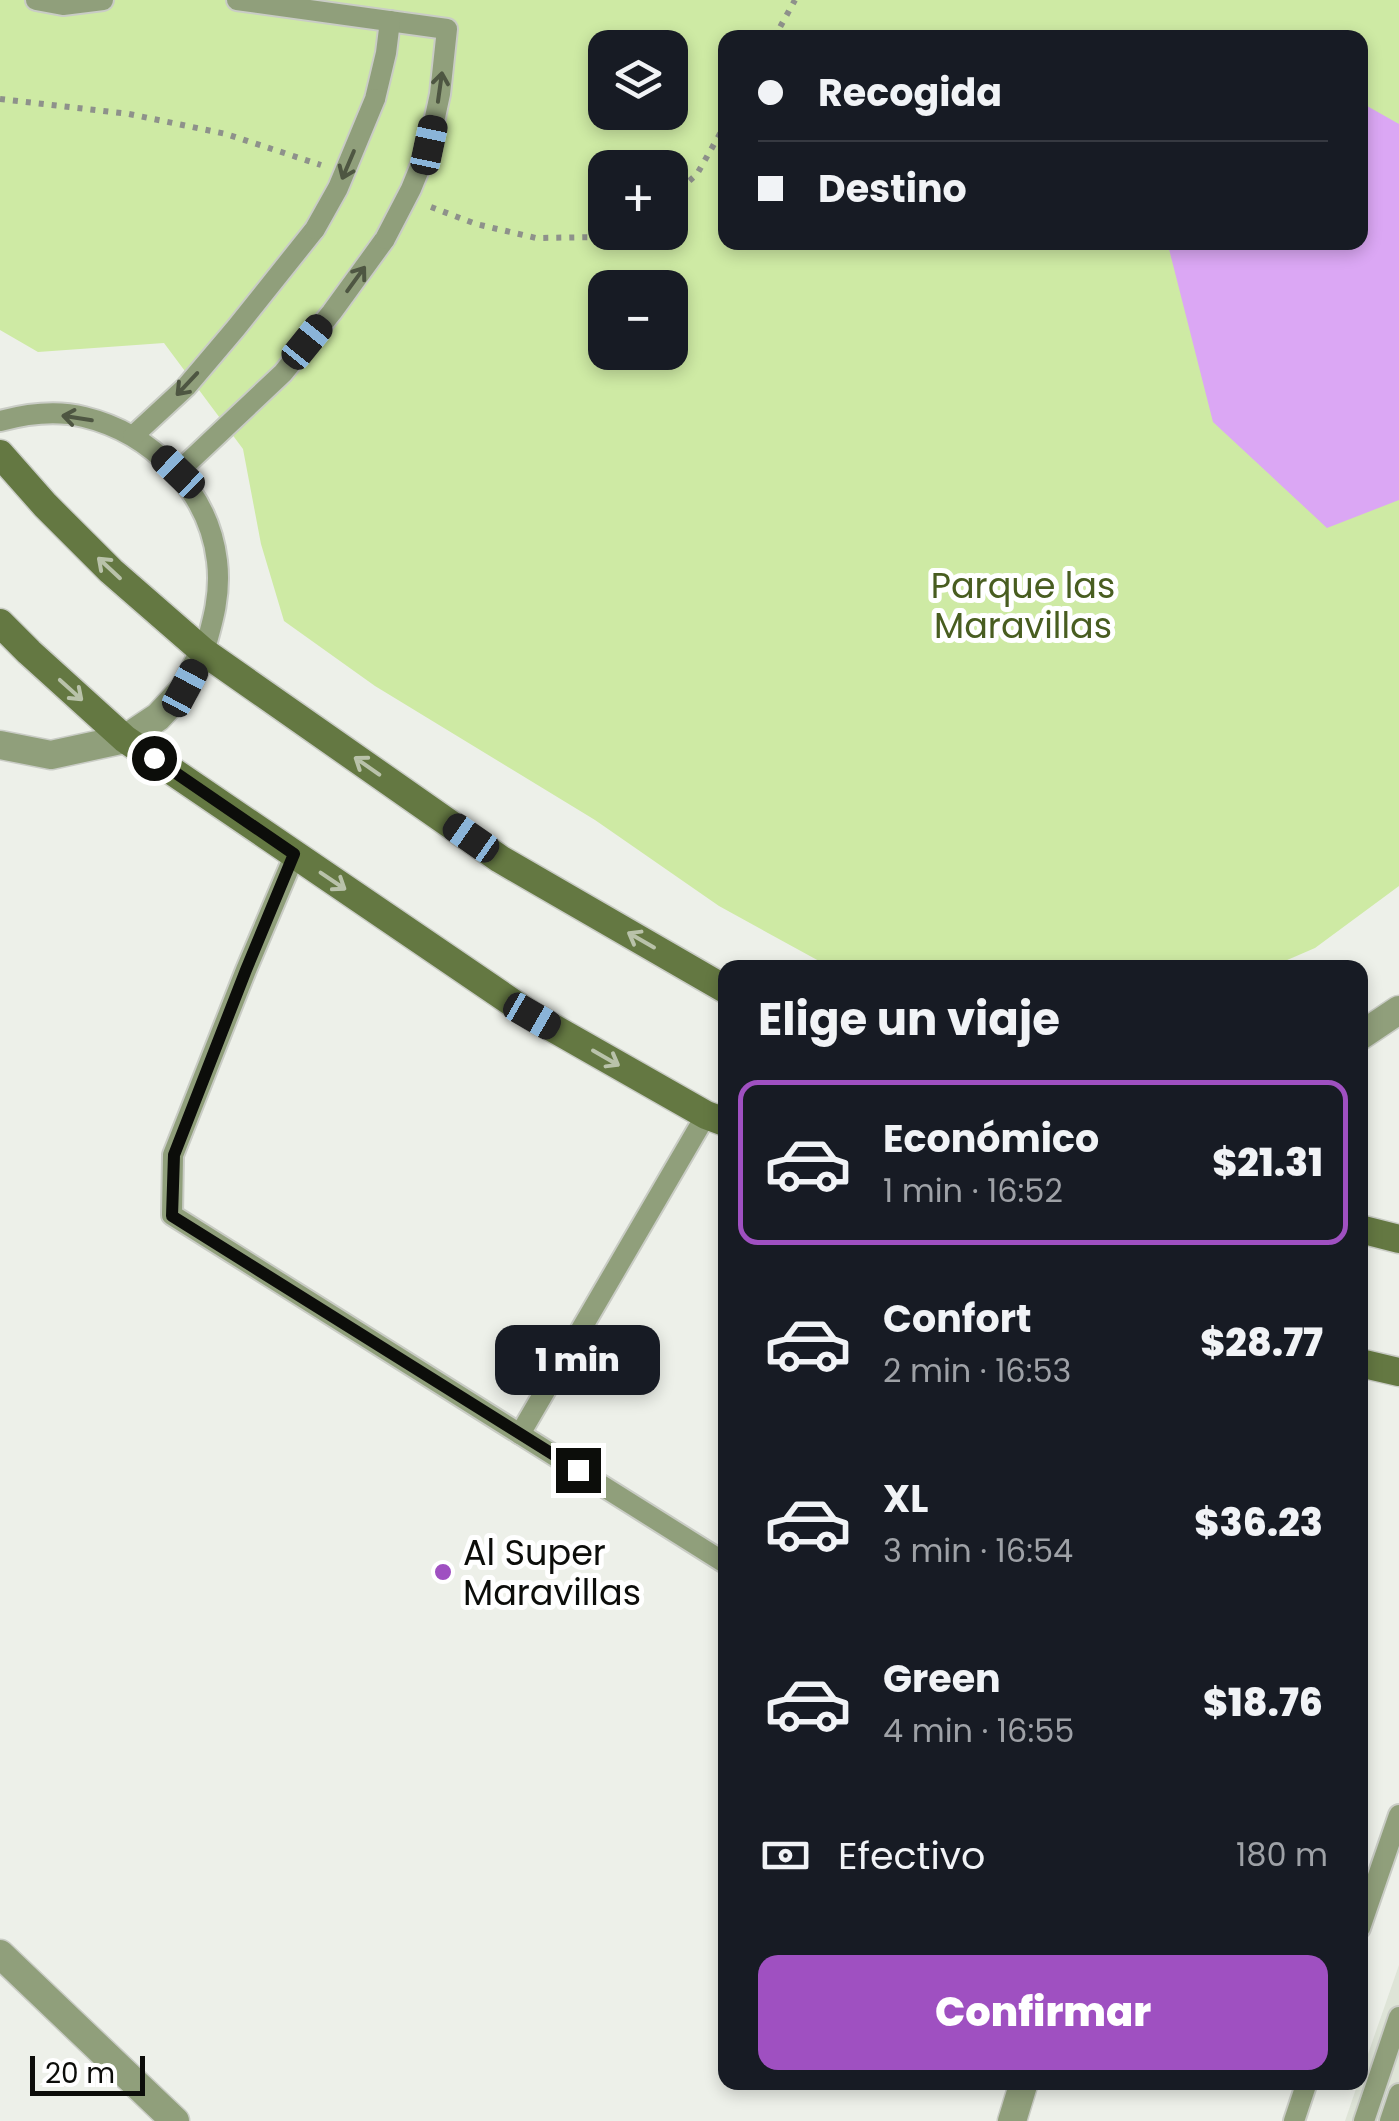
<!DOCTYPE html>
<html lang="es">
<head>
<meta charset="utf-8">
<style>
	body { margin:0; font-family:Poppins,sans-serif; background:#20242c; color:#f1f3f6; height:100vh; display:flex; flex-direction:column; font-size:38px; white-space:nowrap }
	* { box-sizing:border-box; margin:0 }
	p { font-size:32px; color:#9ea1a6 }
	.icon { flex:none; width:55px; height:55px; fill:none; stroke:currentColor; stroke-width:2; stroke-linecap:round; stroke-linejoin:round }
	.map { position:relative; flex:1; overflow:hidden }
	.details { position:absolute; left:718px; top:960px; width:650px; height:1130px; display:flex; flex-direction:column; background:#171b24; border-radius:20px; box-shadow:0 5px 15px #0003 }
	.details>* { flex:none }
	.guide { position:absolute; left:718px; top:30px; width:650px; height:220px; border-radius:20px; box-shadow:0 5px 15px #0003; display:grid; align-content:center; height:220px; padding:0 40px; background:#171b24 }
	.fabs { position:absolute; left:588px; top:30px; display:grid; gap:20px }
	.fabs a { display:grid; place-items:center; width:100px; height:100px; border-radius:20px; background:#171b24; box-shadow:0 5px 15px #0003; font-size:50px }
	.scale { position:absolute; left:30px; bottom:25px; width:115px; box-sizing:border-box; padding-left:10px; border:5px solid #0c0d0a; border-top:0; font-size:28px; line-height:35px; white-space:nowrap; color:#0c0d0a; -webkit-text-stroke:8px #fff; paint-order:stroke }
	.end { position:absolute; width:45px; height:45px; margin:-22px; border:12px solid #0c0d0a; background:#fff; box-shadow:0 0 0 5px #fff }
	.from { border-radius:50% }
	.bubble { position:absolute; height:70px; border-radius:20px; background:#171b24; box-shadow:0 5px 15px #0003; font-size:32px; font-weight:800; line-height:70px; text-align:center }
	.car { position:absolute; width:30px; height:60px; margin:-30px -15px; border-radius:12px; box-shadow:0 0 8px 2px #0007; background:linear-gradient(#222 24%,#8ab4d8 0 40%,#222 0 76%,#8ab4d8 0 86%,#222 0) }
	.guide b { display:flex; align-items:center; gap:35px; height:95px; font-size:38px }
	.guide b+b { border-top:2px solid #363941 }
	.guide i { width:25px; height:25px; background:#f1f3f6 }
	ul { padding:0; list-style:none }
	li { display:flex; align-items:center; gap:30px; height:165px; margin:0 20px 15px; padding:0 20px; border:5px solid transparent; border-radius:20px }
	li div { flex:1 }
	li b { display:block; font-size:38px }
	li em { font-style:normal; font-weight:800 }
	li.current { border-color:#9f50c1 }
	li>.icon { width:90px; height:90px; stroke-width:1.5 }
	h2 { padding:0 40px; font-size:45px; line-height:120px }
	.pay { display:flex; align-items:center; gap:25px; height:110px; padding:0 40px; font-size:38px }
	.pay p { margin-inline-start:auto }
	.button { display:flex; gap:20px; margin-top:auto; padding:20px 40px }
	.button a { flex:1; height:115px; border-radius:20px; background:#9f50c1; color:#fff; font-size:40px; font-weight:800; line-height:115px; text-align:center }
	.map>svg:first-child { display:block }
</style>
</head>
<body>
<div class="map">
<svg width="1399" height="2121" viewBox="0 0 1399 2121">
	<rect width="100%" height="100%" fill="#edf0e9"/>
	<path fill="#dee4d7" d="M1399,1965V2121H1345L1358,2083L1360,2082V2077Z"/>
	<path fill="#ceeaa4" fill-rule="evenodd" d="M0,0H1399V886L1315,948L1271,967H830L719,906L595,820L375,686L284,621L261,544L243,449L164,343L38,352L0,330ZM725,38H1360V242H725ZM605,48H670V112H605ZM605,168H670V232H605ZM605,288H670V352H605Z"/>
	<path fill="#dba7f4" d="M1360,102L1399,124V500L1327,528L1213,422L1169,249L1170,242H1360Z"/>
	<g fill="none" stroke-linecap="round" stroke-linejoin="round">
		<g stroke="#c9ccc5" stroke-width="24">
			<g id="service">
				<path d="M36,0L63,5L103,0"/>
				<path d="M237,0L447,29L440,94L429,145"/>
				<path d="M375,99L386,53L390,21"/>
				<path d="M0,421C26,414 57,410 84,417C151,433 209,491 217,561C221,594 213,621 204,652"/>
				<path d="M133,436L186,387L236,328L315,229"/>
				<path d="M178,472L283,373L332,312L385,239"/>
				<path d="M295,854L246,970L173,1155L172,1215L725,1563"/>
				<path d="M520,1434L706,1115"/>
				<path d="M1360,1928L1399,1815"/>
				<path d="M1294,2121L1307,2082"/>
				<path d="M1364,2121L1399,2017"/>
				<path d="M1390,2121L1399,2094"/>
			</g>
		</g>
		<g stroke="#c9ccc5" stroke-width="31">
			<g id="minor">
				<path d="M0,745L51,755L125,739L158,717L185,688L204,652"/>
				<path d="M1360,1036L1399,1010"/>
				<path d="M0,1954L175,2121"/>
			</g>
		</g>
		<g stroke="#c9ccc5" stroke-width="31">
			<path id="tertiary" d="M1012,2121L1024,2082"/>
		</g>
		<g stroke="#c9ccc5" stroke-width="31">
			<g id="secondary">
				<path d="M0,454L45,505L111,571L204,652L500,859L725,989"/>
				<path d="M0,623L29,652L125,739L532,1016L706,1115L725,1122"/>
				<path d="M1360,1229L1399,1239"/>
				<path d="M1360,1363L1399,1372"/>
			</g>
		</g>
		<g stroke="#8e918b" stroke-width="6" stroke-dasharray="5 8" stroke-linecap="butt">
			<path d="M774,38L795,0"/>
			<path d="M0,99L129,114L226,134L321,165"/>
			<path d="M670,198L697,174L725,125"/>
			<path d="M431,207L476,224L536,238L598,237L609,232"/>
		</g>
		<use href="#service" stroke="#909f7b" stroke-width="20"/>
		<use href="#minor" stroke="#909f7b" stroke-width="28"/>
		<use href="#tertiary" stroke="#909f7b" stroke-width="28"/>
		<use href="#secondary" stroke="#647842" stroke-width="28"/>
		<g stroke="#c9ccc5" stroke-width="24" stroke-linecap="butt">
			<g id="service-bridge">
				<path d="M315,229L338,188L375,99"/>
				<path d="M385,239L411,189L429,145"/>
			</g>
		</g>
		<use href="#service-bridge" stroke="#909f7b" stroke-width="20"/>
	</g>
	<defs><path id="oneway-shaft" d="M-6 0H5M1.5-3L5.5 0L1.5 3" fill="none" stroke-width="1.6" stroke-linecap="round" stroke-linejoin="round" transform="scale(2.5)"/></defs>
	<g stroke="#4e5642">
		<use href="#oneway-shaft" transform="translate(440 87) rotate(-82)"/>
		<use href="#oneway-shaft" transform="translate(348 165) rotate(113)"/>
		<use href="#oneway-shaft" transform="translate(356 279) rotate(-54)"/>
		<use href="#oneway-shaft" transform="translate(187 384) rotate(133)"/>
		<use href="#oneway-shaft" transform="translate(77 418) rotate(-171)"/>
	</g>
	<g stroke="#b9c2aa">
		<use href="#oneway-shaft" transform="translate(109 568) rotate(-137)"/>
		<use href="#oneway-shaft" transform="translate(71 690) rotate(42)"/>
		<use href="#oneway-shaft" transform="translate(367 766) rotate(-145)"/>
		<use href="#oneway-shaft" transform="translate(333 881) rotate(34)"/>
		<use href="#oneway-shaft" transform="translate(641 940) rotate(-150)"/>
		<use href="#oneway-shaft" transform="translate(606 1058) rotate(30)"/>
	</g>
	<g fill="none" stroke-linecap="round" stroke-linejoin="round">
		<path stroke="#0c0d0a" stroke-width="12" d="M154,758L294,854L246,970L174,1155L172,1216L578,1470"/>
	</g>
	<circle fill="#9f50c1" stroke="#fff" stroke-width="4" cx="443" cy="1572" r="10"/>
	<g text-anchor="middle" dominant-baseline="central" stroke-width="10" stroke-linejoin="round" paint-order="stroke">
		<g font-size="35" fill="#485d20" stroke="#fff">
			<text x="1023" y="585">Parque las<tspan x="1023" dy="40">Maravillas</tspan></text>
		</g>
		<g font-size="35" fill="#0c0d0a" stroke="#fff" text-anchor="start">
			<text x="463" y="1552">Al Super<tspan x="463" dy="40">Maravillas</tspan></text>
		</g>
	</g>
</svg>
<div class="fabs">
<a><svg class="icon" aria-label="layers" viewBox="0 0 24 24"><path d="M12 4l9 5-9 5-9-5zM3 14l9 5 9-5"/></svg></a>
<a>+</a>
<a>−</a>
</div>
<div class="scale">20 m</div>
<i class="end from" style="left:154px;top:758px"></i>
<i class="end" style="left:578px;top:1470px"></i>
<div class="bubble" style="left:495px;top:1325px;width:165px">1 min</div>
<i class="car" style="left:429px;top:145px;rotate:12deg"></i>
<i class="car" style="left:307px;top:342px;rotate:39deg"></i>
<i class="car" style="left:178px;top:472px;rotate:314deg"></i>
<i class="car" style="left:185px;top:688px;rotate:28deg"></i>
<i class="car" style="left:471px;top:838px;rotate:305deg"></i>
<i class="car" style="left:532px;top:1016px;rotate:120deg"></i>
<div class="guide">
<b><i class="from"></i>Recogida</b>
<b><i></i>Destino</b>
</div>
<section class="details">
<h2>Elige un viaje</h2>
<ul>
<li class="current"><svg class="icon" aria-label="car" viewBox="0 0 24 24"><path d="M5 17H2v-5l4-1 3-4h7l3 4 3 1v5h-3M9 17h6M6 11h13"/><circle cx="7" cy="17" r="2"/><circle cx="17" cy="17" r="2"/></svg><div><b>Económico</b><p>1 min · 16:52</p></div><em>$21.31</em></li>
<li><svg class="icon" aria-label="car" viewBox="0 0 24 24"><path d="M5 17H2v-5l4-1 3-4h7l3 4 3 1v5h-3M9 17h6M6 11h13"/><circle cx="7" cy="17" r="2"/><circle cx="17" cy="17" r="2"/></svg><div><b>Confort</b><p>2 min · 16:53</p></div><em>$28.77</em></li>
<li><svg class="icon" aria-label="car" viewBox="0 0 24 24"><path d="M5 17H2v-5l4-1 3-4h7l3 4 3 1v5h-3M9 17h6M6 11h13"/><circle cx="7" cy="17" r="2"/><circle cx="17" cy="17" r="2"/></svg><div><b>XL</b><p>3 min · 16:54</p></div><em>$36.23</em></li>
<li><svg class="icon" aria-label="car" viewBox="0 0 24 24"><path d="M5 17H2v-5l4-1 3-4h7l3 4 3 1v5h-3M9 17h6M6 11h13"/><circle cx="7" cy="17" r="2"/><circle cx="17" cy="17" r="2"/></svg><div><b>Green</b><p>4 min · 16:55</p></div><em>$18.76</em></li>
</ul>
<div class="pay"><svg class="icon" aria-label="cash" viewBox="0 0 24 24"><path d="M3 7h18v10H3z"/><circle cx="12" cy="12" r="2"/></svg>Efectivo<p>180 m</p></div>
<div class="button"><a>Confirmar</a></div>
</section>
</div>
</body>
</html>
